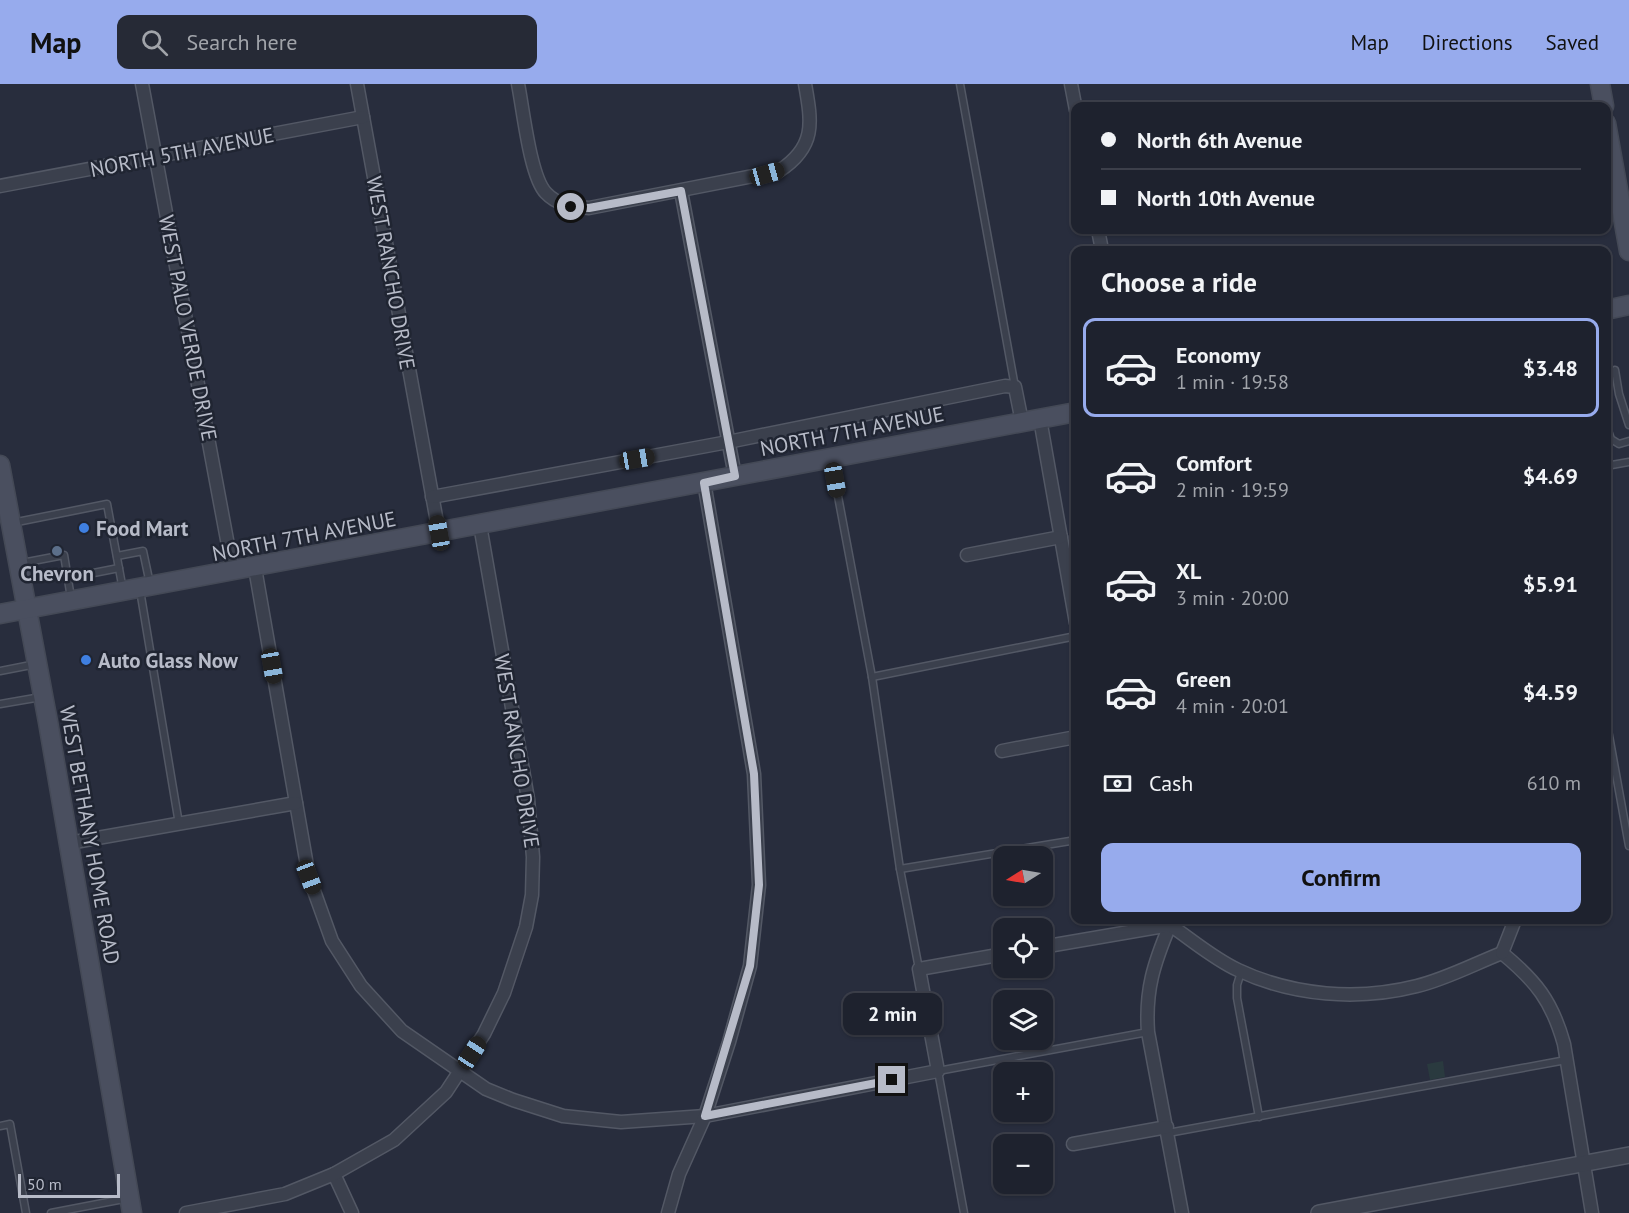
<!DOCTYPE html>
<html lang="en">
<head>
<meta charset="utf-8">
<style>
	body { margin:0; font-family:"PT Sans",sans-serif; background:#262a36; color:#f1f3f6; height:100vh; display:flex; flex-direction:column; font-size:22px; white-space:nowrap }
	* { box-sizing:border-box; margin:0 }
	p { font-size:20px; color:#a1a4aa }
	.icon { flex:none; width:33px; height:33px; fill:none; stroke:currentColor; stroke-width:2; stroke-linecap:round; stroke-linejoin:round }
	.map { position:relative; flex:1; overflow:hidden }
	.sheet { position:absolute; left:1071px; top:162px; width:540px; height:678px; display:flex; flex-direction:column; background:#1e222e; border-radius:12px; box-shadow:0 2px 4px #0004,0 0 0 2px #3c3f4a }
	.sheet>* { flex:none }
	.top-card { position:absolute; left:1071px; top:18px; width:540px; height:132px; border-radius:12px; box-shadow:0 2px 4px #0004,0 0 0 2px #3c3f4a; display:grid; align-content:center; height:132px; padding:0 30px; background:#1e222e }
	.needle { width:39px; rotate:259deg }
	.fabs { position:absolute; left:993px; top:762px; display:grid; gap:12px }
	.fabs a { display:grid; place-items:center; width:60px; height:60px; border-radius:12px; background:#1e222e; box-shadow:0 2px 4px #0004,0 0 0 2px #3c3f4a; font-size:30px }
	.scale { position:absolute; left:18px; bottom:15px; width:102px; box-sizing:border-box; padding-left:6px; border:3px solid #b7bbc8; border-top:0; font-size:16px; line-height:21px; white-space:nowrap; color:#b7bbc8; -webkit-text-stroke:4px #202532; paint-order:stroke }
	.end { position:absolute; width:27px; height:27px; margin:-14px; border:8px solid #b7bbc8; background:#111; box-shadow:0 0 0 3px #111 }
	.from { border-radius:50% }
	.bubble { position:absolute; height:42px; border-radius:12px; background:#1e222e; box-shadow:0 2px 4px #0004,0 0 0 2px #3c3f4a; font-size:20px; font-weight:700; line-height:42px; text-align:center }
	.car { position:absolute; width:18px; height:36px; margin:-18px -9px; border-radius:8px; box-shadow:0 0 4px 2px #0007; background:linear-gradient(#222 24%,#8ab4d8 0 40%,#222 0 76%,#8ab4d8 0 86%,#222 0) }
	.top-card b { display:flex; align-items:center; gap:21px; height:57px; font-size:22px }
	.top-card b+b { border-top:2px solid #3c3f4a }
	.top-card i { width:15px; height:15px; background:#f1f3f6 }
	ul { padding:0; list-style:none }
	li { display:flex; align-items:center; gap:18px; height:99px; margin:0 12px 9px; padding:0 18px; border:3px solid transparent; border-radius:12px }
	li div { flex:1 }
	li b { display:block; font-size:22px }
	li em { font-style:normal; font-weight:700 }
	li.selected { border-color:#97abed }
	li>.icon { width:54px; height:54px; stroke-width:1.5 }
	h2 { padding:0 30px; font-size:27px; line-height:72px }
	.pay { display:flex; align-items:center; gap:15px; height:66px; padding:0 30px; font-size:22px }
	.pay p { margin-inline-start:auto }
	.cta { display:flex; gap:12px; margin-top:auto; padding:12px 30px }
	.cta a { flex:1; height:69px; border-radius:12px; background:#97abed; color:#111; font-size:24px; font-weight:700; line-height:69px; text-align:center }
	header { display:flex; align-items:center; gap:36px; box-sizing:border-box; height:84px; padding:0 30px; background:#97abed; color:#111 }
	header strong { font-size:28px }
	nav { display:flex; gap:33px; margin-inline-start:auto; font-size:21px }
	.search { width:420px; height:54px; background:#262a36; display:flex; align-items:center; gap:15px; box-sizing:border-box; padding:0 21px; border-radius:12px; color:#a1a4aa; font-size:22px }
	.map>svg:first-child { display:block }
</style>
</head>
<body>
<header>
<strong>Map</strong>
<div class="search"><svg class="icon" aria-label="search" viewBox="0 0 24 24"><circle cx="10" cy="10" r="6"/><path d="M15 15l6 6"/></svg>Search here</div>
<nav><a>Map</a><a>Directions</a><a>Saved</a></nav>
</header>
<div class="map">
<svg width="1629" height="1129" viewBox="0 0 1629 1129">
	<rect width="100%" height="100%" fill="#282d3d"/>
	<path fill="#2a3a3f" d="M1443,977L1445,993L1430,996L1427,980Z"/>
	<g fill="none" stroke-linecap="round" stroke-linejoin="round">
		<g stroke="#535865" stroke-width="9">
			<g id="service">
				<path d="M960,0L1015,303"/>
				<path d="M1606,283H1607"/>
				<path d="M1615,286L1619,310L1629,341"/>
				<path d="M1606,341L1611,355L1619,360L1629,357"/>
				<path d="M831,375L872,593L900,785L919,885"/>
				<path d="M1606,382L1629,378"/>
				<path d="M12,439L107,420L123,506"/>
				<path d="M117,472L143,467L150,500"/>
				<path d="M22,479L64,471L71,514"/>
				<path d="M68,494L119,484"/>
				<path d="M140,506L179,740"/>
				<path d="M0,587L36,580"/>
				<path d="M872,593L1076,552"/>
				<path d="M0,620L41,613"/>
				<path d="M1606,635L1629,762"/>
				<path d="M900,785L1076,756"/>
				<path d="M1241,888L1237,901V914L1259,1033"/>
				<path d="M0,1042L10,1040L26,1129"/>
				<path d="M1168,1049L1566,976"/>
				<path d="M51,1129L129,1114"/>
				<path d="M964,1129L938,987L1148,948"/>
			</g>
		</g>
		<g stroke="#535865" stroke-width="15">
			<g id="minor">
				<path d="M142,0L233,488"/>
				<path d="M357,0L439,449"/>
				<path d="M518,0C523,24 530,93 546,109C557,121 573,123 589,124L779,87C816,63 812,39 805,0"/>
				<path d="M1071,0L1076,26"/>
				<path d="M0,102L363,33"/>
				<path d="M681,107L735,392"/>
				<path d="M1098,146L1102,166"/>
				<path d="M1040,335L1076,539"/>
				<path d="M432,413L728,358L1005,302L1015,303L1022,338"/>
				<path d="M967,471L1061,453"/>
				<path d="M255,484L309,793L332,857L361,902L402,947L486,1005L513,1016L563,1032L621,1038L705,1032L938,987L919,885L1004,870"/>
				<path d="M1002,667L1076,653"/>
				<path d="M69,759L296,719"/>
				<path d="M1167,836L1170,841C1154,879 1145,906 1148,948L1182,1129"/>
				<path d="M1042,863L1170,841C1192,856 1214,875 1238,886C1293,912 1358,917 1417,902C1446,895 1474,880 1502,869"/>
				<path d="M1502,869C1536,897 1552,917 1564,960L1592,1129"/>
				<path d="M1502,869L1515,836"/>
				<path d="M1073,1060L1167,1043"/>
				<path d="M334,1090L352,1129"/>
				<path d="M186,1129L285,1110L334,1090L394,1056L446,1008L484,950L504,909L526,843L532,811L533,773L528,715L480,441"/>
				<path d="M668,1129L679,1090L705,1032L729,958L750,882L759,801L754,690L704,398"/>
			</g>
		</g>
		<g stroke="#535865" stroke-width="18">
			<path id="tertiary" d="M1319,1129L1629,1071"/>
		</g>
		<g stroke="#444956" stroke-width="21">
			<g id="secondary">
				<path d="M1600,0L1604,22"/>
				<path d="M1606,39L1629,167"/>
				<path d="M1606,226L1629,221"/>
				<path d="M0,381L48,638L132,1129"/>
				<path d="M0,530L1076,328"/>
			</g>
		</g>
		<use href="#service" stroke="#3b404d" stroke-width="6"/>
		<use href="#minor" stroke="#3b404d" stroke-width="12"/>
		<use href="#tertiary" stroke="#3b404d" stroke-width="15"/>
		<use href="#secondary" stroke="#4a4f5f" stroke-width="18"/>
	</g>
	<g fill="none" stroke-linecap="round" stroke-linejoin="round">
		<path stroke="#b7bbc8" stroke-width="8" d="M571,123L589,124L681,107L735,392L704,399L754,690L759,801L750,882L705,1032L892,996"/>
	</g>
	<g fill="#3f7fe0" stroke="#202532" stroke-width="2">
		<circle cx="84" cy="444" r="6"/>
		<circle cx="86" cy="576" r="6"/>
	</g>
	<circle fill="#5c6f8a" stroke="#202532" stroke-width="2" cx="57" cy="467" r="6"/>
	<g text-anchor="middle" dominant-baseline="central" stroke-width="5" stroke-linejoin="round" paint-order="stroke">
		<g font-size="21" fill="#b7bbc8" stroke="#202532">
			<text transform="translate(182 68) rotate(-11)">NORTH 5TH AVENUE</text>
			<text transform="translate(391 189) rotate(80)">WEST RANCHO DRIVE</text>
			<text transform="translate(188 244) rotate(79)">WEST PALO VERDE DRIVE</text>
			<text transform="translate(852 347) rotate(-11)">NORTH 7TH AVENUE</text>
			<text transform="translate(304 452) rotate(-11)">NORTH 7TH AVENUE</text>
			<text transform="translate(517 667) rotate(81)">WEST RANCHO DRIVE</text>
			<text transform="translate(90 751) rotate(80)">WEST BETHANY HOME ROAD</text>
		</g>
		<g font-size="21" font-weight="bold" fill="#b7bbc8" stroke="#202532" text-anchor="start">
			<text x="96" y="444">Food Mart</text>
			<text x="57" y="489" text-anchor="middle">Chevron</text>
			<text x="98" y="576">Auto Glass Now</text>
		</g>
	</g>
</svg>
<div class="fabs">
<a><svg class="needle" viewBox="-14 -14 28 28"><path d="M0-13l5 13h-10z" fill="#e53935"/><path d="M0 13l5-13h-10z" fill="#a1a4aa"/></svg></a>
<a><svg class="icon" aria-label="locate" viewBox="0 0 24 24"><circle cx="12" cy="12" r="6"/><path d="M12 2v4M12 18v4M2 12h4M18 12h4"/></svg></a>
<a><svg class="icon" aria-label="layers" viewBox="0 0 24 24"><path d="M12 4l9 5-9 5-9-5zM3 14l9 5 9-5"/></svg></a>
<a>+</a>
<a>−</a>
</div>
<div class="scale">50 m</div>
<i class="end from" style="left:571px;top:123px"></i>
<i class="end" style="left:892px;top:996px"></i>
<div class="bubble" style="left:843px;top:909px;width:99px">2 min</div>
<i class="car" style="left:767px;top:90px;rotate:74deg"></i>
<i class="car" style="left:637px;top:375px;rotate:80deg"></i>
<i class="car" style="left:835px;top:396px;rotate:170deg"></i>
<i class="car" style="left:439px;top:449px;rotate:350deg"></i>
<i class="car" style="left:272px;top:582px;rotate:170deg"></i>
<i class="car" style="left:309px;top:793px;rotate:159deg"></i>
<i class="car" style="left:472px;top:969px;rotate:33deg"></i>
<div class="top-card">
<b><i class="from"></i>North 6th Avenue</b>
<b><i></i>North 10th Avenue</b>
</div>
<section class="sheet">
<h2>Choose a ride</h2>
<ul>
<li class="selected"><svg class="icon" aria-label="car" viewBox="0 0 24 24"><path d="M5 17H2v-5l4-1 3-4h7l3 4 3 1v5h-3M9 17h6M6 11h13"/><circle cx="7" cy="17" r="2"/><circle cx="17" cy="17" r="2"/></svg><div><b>Economy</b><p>1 min · 19:58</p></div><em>$3.48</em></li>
<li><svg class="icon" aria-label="car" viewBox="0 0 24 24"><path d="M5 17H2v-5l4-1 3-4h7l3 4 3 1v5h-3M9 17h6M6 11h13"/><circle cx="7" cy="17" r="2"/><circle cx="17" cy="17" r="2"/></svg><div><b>Comfort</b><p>2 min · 19:59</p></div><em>$4.69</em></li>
<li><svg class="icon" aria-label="car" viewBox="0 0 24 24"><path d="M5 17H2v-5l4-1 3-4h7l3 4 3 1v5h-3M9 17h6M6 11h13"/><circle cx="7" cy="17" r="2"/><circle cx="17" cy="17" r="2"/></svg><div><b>XL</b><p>3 min · 20:00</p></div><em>$5.91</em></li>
<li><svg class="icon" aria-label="car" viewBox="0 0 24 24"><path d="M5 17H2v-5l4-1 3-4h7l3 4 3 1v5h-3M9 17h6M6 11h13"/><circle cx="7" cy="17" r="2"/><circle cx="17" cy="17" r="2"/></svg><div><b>Green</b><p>4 min · 20:01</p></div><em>$4.59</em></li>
</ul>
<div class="pay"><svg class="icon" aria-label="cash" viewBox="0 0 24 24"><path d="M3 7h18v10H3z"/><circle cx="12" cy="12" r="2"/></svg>Cash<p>610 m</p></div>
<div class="cta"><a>Confirm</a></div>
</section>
</div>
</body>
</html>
